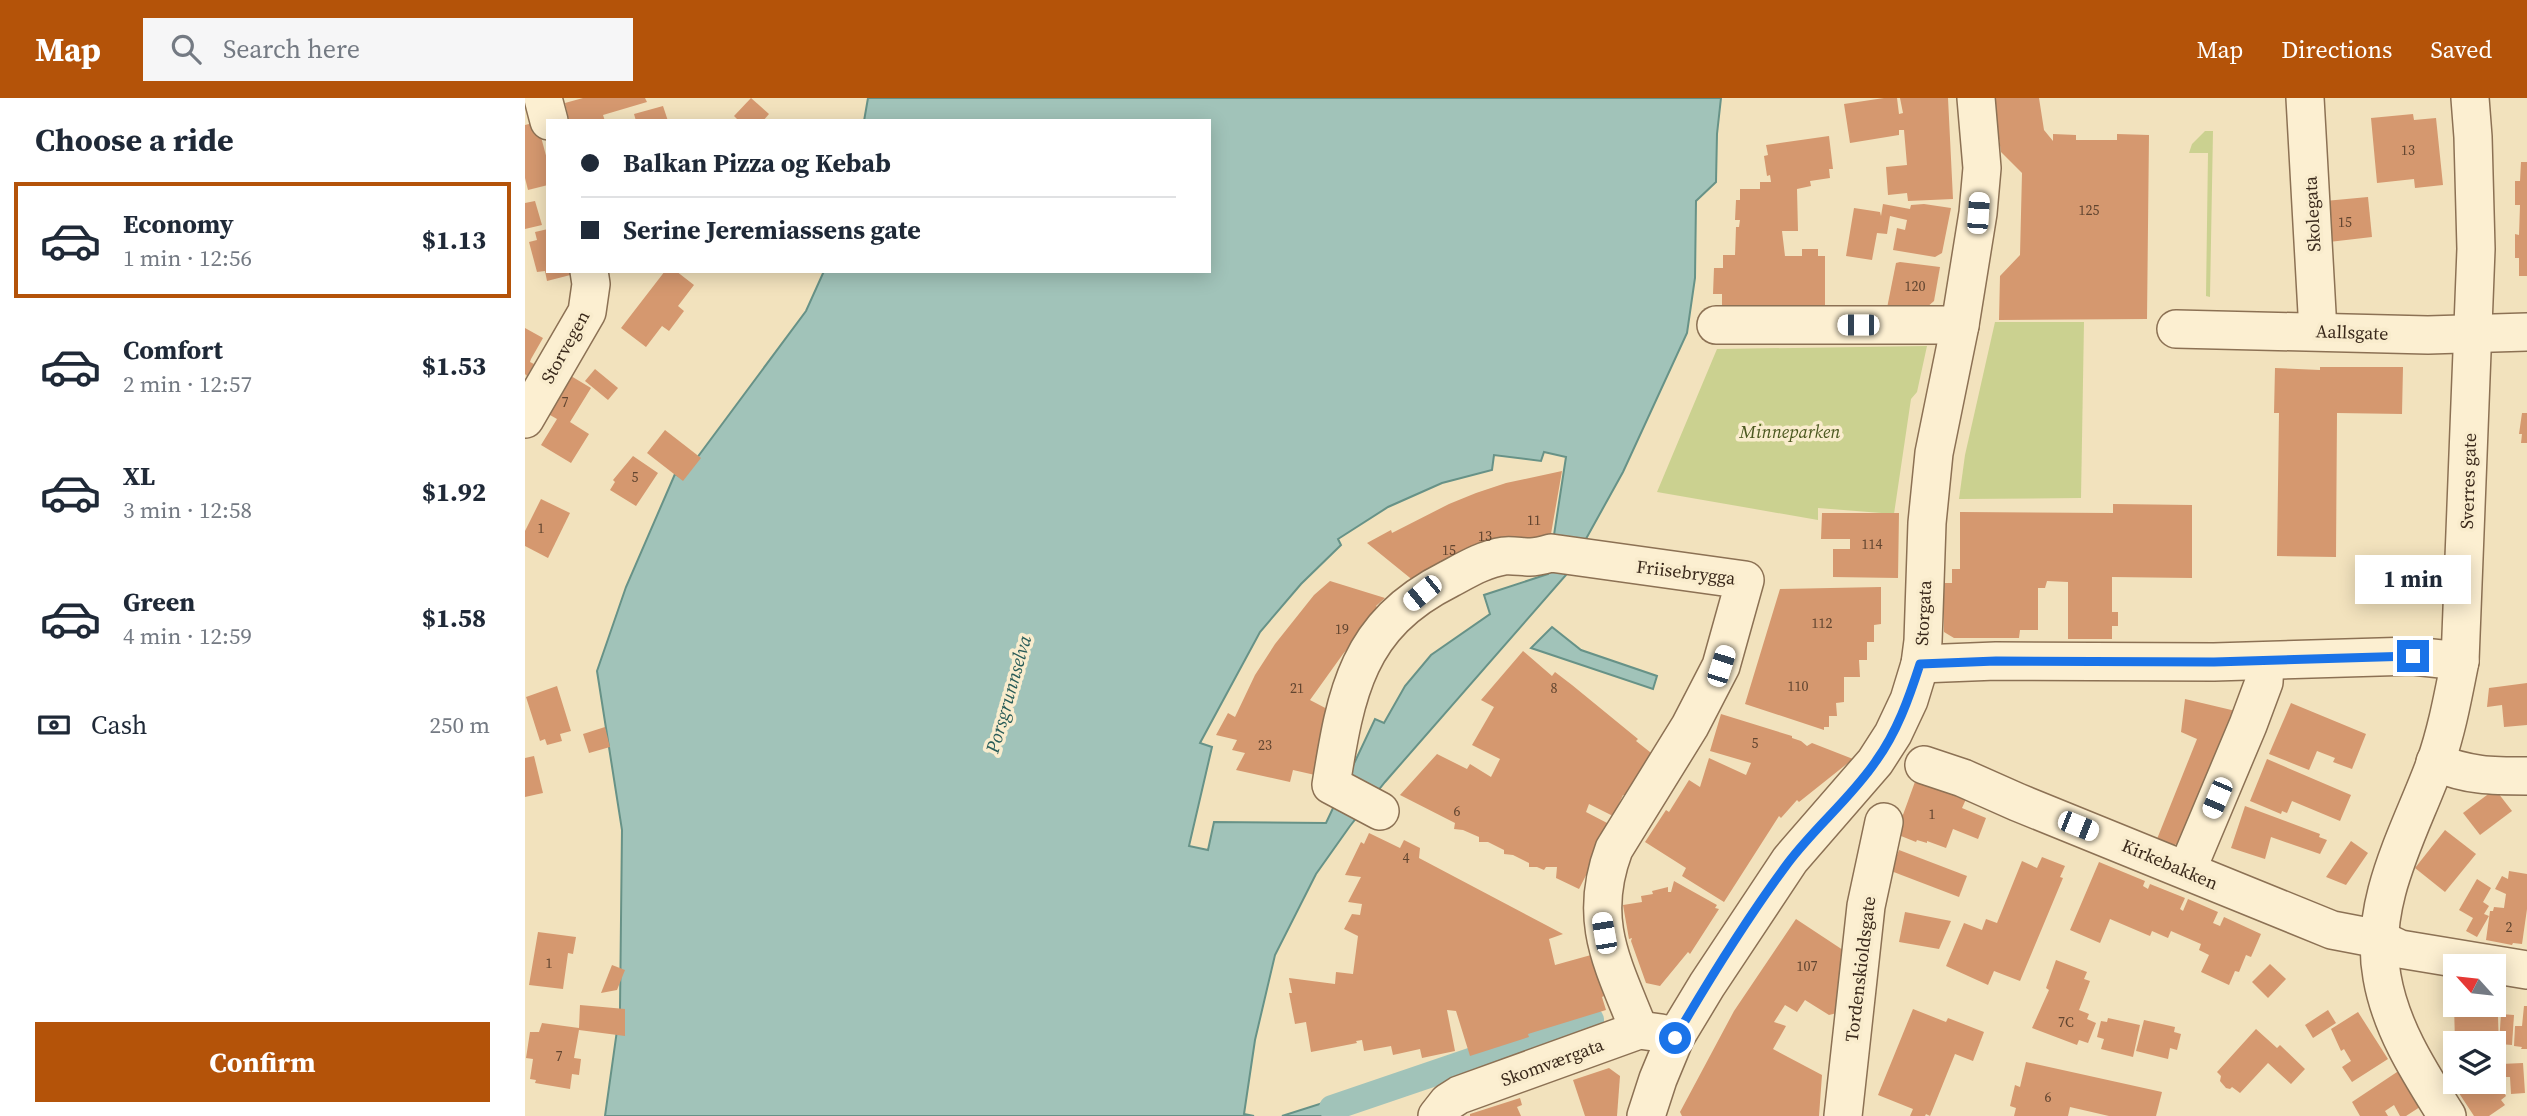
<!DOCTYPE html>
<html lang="en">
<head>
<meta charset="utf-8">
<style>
	body { margin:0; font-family:"Source Serif 4",serif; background:#f6f6f7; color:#1f2937; height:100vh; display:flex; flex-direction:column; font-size:26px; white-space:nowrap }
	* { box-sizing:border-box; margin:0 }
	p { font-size:23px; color:#747a83 }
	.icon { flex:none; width:38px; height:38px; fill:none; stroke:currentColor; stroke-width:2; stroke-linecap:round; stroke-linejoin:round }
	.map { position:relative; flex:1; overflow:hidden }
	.sheet { display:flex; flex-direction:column; background:#fff; width:525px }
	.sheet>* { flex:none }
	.guide { position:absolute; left:21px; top:21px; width:665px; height:154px; border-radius:0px; box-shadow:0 4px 18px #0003; display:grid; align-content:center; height:154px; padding:0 35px; background:#fff }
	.needle { width:46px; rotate:297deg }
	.buttons { position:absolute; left:1918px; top:856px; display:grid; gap:14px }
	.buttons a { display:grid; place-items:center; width:63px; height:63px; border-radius:0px; background:#fff; box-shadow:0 4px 18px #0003; font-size:35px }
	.end { position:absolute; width:32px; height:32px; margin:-16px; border:9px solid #1a73e8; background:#fff; box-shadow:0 0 0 4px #fff }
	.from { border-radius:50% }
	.bubble { position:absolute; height:49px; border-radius:0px; background:#fff; box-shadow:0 4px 18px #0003; font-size:23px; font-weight:700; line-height:49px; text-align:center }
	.car { position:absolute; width:21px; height:42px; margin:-21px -10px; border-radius:9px; box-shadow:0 0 5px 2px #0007; background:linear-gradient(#fff 24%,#345 0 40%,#fff 0 76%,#345 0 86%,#fff 0) }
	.guide b { display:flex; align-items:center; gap:24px; height:66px; font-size:26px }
	.guide b+b { border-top:2px solid #e0e1e3 }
	.guide i { width:18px; height:18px; background:#1f2937 }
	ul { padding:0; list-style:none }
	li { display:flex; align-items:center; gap:21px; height:116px; margin:0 14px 10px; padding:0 21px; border:4px solid transparent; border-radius:0px }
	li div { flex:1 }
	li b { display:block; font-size:26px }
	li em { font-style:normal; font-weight:700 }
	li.current { border-color:#b45309 }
	li>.icon { width:63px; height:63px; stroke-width:1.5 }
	h2 { padding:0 35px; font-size:32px; line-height:84px }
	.pay { display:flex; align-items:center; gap:18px; height:77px; padding:0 35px; font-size:26px }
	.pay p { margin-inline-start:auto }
	.action { display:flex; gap:14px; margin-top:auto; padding:14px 35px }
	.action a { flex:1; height:80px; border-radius:0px; background:#b45309; color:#fff; font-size:28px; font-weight:700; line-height:80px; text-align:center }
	header { display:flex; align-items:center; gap:42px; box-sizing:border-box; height:98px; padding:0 35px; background:#b45309; color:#fff }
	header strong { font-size:33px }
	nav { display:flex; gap:38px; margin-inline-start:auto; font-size:24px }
	.search { width:490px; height:63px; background:#f6f6f7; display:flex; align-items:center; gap:18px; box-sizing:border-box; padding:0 24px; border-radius:0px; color:#747a83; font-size:26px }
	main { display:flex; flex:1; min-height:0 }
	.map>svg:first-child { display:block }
</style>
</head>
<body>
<header>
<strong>Map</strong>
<div class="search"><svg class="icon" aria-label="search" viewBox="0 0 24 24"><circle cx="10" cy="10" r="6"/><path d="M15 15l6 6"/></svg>Search here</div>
<nav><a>Map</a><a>Directions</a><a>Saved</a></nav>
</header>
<main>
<section class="sheet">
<h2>Choose a ride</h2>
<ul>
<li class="current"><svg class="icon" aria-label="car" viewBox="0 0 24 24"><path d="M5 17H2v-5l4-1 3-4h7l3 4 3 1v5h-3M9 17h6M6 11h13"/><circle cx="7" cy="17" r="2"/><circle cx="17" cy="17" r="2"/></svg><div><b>Economy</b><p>1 min · 12:56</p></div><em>$1.13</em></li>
<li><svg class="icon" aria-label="car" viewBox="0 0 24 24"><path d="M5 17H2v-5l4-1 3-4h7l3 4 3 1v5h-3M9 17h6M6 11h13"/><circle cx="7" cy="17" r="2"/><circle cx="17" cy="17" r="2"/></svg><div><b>Comfort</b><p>2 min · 12:57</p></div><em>$1.53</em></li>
<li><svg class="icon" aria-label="car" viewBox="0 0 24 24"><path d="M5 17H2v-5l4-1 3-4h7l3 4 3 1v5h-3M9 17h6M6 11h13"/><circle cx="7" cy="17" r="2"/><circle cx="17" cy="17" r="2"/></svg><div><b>XL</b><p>3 min · 12:58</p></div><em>$1.92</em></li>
<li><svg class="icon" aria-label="car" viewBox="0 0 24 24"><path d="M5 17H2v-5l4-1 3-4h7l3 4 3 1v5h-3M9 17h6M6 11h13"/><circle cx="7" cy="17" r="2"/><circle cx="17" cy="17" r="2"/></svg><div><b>Green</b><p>4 min · 12:59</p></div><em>$1.58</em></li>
</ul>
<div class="pay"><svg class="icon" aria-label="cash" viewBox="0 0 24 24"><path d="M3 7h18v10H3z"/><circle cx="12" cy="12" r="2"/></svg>Cash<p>250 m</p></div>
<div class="action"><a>Confirm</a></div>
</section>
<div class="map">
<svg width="2002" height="1018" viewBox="0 0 2002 1018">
	<rect width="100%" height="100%" fill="#f2e2bd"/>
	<g fill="#cbd190">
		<path d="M1680,33H1688L1685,199L1681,198L1683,55H1664L1667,46Z"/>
		<path d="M1470,224H1559L1556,400L1434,401L1440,357Z"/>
		<path d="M1402,248L1392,294L1386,301L1369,416L1293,410V422L1132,394L1192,251Z"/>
	</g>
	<g fill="#a1c3b9" stroke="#679287" stroke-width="2" fill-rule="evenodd">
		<path d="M343,0H1196L1192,36L1191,84L1171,103L1170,180L1162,235L1098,374L1041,477L860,684L825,728L791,776L750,857L730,942L719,1016L729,1018H80L95,911L97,732L72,573L101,489L150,376L157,380L281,213L299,173H684V23H339ZM1019,354L1041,359L1023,476L959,497L965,516L906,557L880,588L859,625L850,621L801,725L689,724L683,752L664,748L687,649L675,645L735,534L776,486L816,447L813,441L863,409L917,385L967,372L969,357L1016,363Z"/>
		<path d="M1027,529L1056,552L1132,578L1128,591L1006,550Z"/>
		<path d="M804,1003L809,1018H757Z"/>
	</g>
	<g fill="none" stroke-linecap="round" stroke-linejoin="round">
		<path stroke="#a1c3b9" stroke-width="26" d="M807,1010L1066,922"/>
	</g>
	<g fill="#d5986f">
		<path d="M58,0H120L122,4L78,17L80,23H44L40,5Z"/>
		<path d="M226,0L244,16L238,23H214L209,18Z"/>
		<path d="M1359,0H1372L1374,16L1378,15L1375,0H1423L1428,101L1383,103L1382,95L1363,97L1361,69L1382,67L1379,32H1374V37L1325,45L1319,6Z"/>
		<path d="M1468,0H1514L1519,32L1528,43V36L1551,37V42H1592V36L1624,37L1622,221L1474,222L1475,178L1495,157L1497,75L1476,54Z"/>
		<path d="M138,8L143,23H111L109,16Z"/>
		<path d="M1888,16L1889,22L1911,20L1918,87L1890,90L1889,81L1852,85L1846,20Z"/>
		<path d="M12,24L23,65V87L3,92L0,80V27Z"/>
		<path d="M1304,38L1308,71H1304L1305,80L1285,83L1286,88L1272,91L1273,133H1257L1260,158H1277V151H1293V158H1300V211L1197,210V196H1188L1189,170H1198V157H1210L1211,129H1214L1215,122H1210L1211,102H1215V91H1235V84H1246L1245,77L1242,78L1239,58L1243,57L1241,47Z"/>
		<path d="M1996,64H2002V178H1994V160H1990V136L1994,137L1995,107H1990V83H1995Z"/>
		<path d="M1843,99L1847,139L1804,144L1800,103Z"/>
		<path d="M10,103L17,127L0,131V105Z"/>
		<path d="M1358,106L1385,111L1386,107L1399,106L1426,110L1417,155L1410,159L1368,152L1372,130L1380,132L1382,122L1365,118L1362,136L1352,135L1347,162L1321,158L1329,110L1355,114L1356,118Z"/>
		<path d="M23,131V173L57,174L22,183L20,173L12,174L4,144L12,142L10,134Z"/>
		<path d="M1375,164L1415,169L1409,203L1401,210H1362L1371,165Z"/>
		<path d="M140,173H151L169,187L153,208L159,213L144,233L137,228L121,249L96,230Z"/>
		<path d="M0,230L18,240L6,261L5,264L9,266L2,278L0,276Z"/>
		<path d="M1795,269H1878L1877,316L1812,315L1811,459L1752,458L1754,315H1749L1750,270L1795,272Z"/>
		<path d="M70,271L93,290L83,302L60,283Z"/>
		<path d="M41,275L66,290L45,324L64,336L46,365L16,347L32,321L18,313Z"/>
		<path d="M1997,315H2002V345H1996L1997,336H1994Z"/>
		<path d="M140,332L176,360L158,383L122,355Z"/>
		<path d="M108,358L133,375L111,408L85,392L90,384L88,382Z"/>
		<path d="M1037,373L1026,436L996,444L895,488L842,445L866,432L867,435L924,406L951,395L981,385Z"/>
		<path d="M16,401L45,415L23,460L0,448V433Z"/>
		<path d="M1588,406L1667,407V480L1587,479V514H1593V528H1587V541H1543V484L1522,483L1520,490H1513V532H1495L1494,540H1429L1419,534L1418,485H1427V471H1435V414L1588,415Z"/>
		<path d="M1297,415H1374L1373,480L1308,479V451H1325V441H1296Z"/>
		<path d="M805,483L860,500L851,508L858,516L843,527L818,556L785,602L806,613L790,677L768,672L765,684L711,672L720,655L707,652L712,642L691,637L703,615L710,619L730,577L750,546L789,497Z"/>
		<path d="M1356,489V526L1349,527V544H1342V562H1334L1335,579H1319V604L1311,605L1312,618H1304V629H1299V632L1220,606L1255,491Z"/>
		<path d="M998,553L1027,578L1030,574L1047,587L1113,641L1111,643L1130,658L1101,697H1098L1088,718L1064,706L1061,714L1084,726L1078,744L1054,791L1031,780L1032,769H1021L1019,772L1012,769H1004V765L988,757L979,756V752L963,744H954V739L938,732L929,731L930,725L875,697L912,656L942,671L945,666L966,679L975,661L947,647L969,609L956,602Z"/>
		<path d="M2002,585V627L1979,629L1977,607L1962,609L1964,590Z"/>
		<path d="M32,588L46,633L35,636L37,643L22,647L20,641L15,643L1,599Z"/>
		<path d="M1660,601L1715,614L1662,742L1647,748L1632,741L1672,641L1656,634Z"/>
		<path d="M1766,605L1841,636L1827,671L1808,664L1810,660L1792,653L1784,672L1744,656Z"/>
		<path d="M1196,616L1267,638V640L1276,643L1282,648L1287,645L1328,661L1274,704L1272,702L1256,720L1254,718L1199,804L1157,778L1161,770L1120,744L1141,712L1144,714L1164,682L1175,689L1184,660L1221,677L1226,665L1185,653Z"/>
		<path d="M80,629L85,649L64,655L58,636Z"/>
		<path d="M9,658L18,695L0,699V660Z"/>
		<path d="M1742,661L1826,697L1815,723L1767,703L1762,715L1757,713L1756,716L1725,703Z"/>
		<path d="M1391,681L1442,699L1437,710L1461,720L1453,741L1428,731L1421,750L1402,743V745L1392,742L1391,744L1371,736Z"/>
		<path d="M1970,691L1987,713L1955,737L1938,715Z"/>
		<path d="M1720,708L1795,736L1794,739L1802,742L1795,756L1746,739L1740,761L1706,750Z"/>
		<path d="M1920,732L1951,756L1920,794L1890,770Z"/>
		<path d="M844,735L875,750L879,742L895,750L894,760L1038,836L1024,841L1030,867L1066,857L1079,898L1077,899L1081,912L1003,936L1004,939L945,958L931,913L922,912L930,953L897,960L895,951L868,957L866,948L839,953L837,942L831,943L832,945L786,954L781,924L770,926L764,895H767L764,880L810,886L811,874L828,876L833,838L819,831L827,816L835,817L837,806L823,804L836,779L820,777L836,744L839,746Z"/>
		<path d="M1826,743L1843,755L1821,787L1801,779Z"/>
		<path d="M1374,752L1442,778L1434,799L1366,773Z"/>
		<path d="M1517,759L1540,768L1535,779L1538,780L1495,883L1469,873L1463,887L1421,868L1439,825L1457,832L1461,821L1472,825L1497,763L1512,770Z"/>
		<path d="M1574,764L1620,783L1618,788L1623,791L1625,786L1660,800L1655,811L1658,813L1663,801L1693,814L1688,825L1695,828L1699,819L1736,836L1726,859L1721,857L1714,874L1710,873L1704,887L1676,874L1684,857L1674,852L1676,846L1646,833L1643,840L1627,833L1625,838L1585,821L1575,845L1545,832Z"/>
		<path d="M1984,773L2002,776V811L1997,846L1988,845L1987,847L1961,842L1965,813H1968L1969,809L1979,810L1981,796L1970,791L1977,778L1983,781Z"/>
		<path d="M1952,781L1966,790L1958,804L1964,808L1959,816L1964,818L1952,839L1941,833L1948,820L1934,812Z"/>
		<path d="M1149,783L1192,807L1190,810L1194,811L1165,856L1163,854L1135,888L1121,885L1106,843L1107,840L1104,841L1098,807L1117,804L1116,798L1128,796L1127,793L1143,789V794H1146Z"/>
		<path d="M1380,814L1426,823L1414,851L1374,844Z"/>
		<path d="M1271,821L1324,856L1312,915L1304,917L1280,902L1272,914L1260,907L1249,924L1261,928L1248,951L1297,977L1294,1018H1157L1155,1014L1209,913Z"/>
		<path d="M13,834L51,839L48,856L43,855L38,891L4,887Z"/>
		<path d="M1531,862L1562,874L1559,881L1565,883L1554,912L1564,916L1562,921L1571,925L1563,945L1554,942L1552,947L1507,930L1524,892L1521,890Z"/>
		<path d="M1745,866L1761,881L1743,900L1727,884Z"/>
		<path d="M87,867L100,872L92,892L76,895Z"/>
		<path d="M1929,906H1955L1956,919H1973L1974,950L1969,951V945H1930Z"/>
		<path d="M55,907L100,911V938L54,932L49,960L56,961L54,977L47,976L45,991L10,985L11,982L5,981L8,961L1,960L5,934H14L17,925L54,930Z"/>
		<path d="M1999,908H2002V951H1996L1997,949L1989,948L1990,928H1997Z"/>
		<path d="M1388,911L1421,924L1423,920L1459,934L1448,963L1430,956L1405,1018L1401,1016L1400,1018H1385L1388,1011L1353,997Z"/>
		<path d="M1803,912L1811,925L1788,940L1780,927Z"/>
		<path d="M1833,914L1863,961L1827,984L1817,969L1826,963L1819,951L1816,953L1806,931Z"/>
		<path d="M1976,916L1989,917L1987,947L1974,946Z"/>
		<path d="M1583,920L1615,927L1608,959L1576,951L1579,941L1572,939L1576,923L1582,924Z"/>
		<path d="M1619,922L1650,929L1649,934L1656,936L1652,952L1645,950L1643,961L1611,953Z"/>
		<path d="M1731,931L1752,950L1755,947L1780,971L1766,986L1743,965L1715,995L1707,989L1705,991L1701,990L1695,983L1696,978L1692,974Z"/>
		<path d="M1501,964L1637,994L1631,1018H1584L1545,1009L1543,1018H1489L1491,1010L1485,1008L1490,987L1495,989Z"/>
		<path d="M1998,965L2000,995L1986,996L1985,979H1977L1976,966Z"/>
		<path d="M1084,970L1095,978L1092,1018H1060L1048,982Z"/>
		<path d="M1875,972L1898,1007L1881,1018H1875L1869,1007L1860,1013L1863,1018H1835L1827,1004Z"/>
		<path d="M1969,979L1978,987L1976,989L1981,998L1976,1002L1980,1007L1964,1018H1949L1930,989L1939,984H1969Z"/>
		<path d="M995,1000L997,1007L992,1009L996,1018H945V1016Z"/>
	</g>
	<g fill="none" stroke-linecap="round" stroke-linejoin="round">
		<g stroke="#8c7154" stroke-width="40">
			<g id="minor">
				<path d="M18,0L24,23"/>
				<path d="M1780,0L1793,233"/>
				<path d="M1191,227H1435"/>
				<path d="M1651,231L1903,237L2002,234"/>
				<path d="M0,321L62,214L66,186L64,173"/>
				<path d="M1395,566L1471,563L1689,564L1888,558L1935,563"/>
				<path d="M1910,664C1943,678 1967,678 2002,678"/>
				<path d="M1399,667L1438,680L1492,704L1807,832L1854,841L1875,851L2002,872"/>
				<path d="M855,713L806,687C821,594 832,527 924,481C941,472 959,461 979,458C987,457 997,459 1005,459C1012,459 1019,457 1026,455L1220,482L1196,568L1165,628L1089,751C1062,823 1088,866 1114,932"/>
				<path d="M1662,772L1723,627L1739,584L1740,563"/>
				<path d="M912,1018L923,1004L934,997L1114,932L1136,935"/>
				<path d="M1121,1018L1133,981L1150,940L1182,887L1265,762L1350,664L1368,636L1384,602L1395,566L1398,543L1402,425L1409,355L1435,227L1453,115L1457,70L1451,0"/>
				<path d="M1318,1018L1341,808L1359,724"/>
				<path d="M1922,1018C1895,975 1866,931 1857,879C1843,804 1885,734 1910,666C1922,632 1928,598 1935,563L1951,151L1948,39L1945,0"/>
			</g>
		</g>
		<use href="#minor" stroke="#fcefd1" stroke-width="37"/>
	</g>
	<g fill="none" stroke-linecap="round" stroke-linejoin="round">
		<path stroke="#1a73e8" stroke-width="9" d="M1150,940C1185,880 1222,820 1263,765C1290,729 1326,700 1351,663C1372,634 1384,600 1395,566L1471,563L1689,564L1888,558"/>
	</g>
	<g text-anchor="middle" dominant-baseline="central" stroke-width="7" stroke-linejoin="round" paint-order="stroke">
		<g font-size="14" fill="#614530">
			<text x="1883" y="52">13</text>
			<text x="1564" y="112">125</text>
			<text x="1820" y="124">15</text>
			<text x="1390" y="188">120</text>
			<text x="40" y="304">7</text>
			<text x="110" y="379">5</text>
			<text x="1009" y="422">11</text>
			<text x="16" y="430">1</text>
			<text x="960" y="438">13</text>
			<text x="1347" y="446">114</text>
			<text x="924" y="452">15</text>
			<text x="1297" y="525">112</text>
			<text x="817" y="531">19</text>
			<text x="1273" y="588">110</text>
			<text x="772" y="590">21</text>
			<text x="1029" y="590">8</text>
			<text x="1230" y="645">5</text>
			<text x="740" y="647">23</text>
			<text x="932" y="713">6</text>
			<text x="1407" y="716">1</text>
			<text x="881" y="760">4</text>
			<text x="1984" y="829">2</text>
			<text x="24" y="865">1</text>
			<text x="1282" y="868">107</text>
			<text x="1541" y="924">7C</text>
			<text x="34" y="958">7</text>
			<text x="1523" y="999">6</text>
		</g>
		<g font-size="18" fill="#3a291b" stroke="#f9eccd">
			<text transform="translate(1787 116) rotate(-93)">Skolegata</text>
			<text transform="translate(1827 234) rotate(2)">Aallsgate</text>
			<text transform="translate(40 249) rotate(-61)">Storvegen</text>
			<text transform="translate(1943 383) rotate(-88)">Sverres gate</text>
			<text transform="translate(1161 474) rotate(7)">Friisebrygga</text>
			<text transform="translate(1398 515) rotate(-87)">Storgata</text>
			<text transform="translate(1645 766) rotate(23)">Kirkebakken</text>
			<text transform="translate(1335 871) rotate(-83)">Tordenskioldsgate</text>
			<text transform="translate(1027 964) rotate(-20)">Skomværgata</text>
		</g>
		<g font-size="18" font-style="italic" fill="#4b581f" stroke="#f9eccd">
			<text x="1265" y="333">Minneparken</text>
		</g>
		<g font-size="19" font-style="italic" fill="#285b57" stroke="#f9eccd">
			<text transform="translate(483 596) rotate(-74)">Porsgrunnselva</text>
		</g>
	</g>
</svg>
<div class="buttons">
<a><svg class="needle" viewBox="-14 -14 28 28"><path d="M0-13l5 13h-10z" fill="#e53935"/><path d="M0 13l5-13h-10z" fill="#747a83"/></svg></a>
<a><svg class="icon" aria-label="layers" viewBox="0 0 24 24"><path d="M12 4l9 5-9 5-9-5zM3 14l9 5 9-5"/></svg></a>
</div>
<i class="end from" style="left:1150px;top:940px"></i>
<i class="end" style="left:1888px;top:558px"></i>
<div class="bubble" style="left:1830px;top:457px;width:116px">1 min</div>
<i class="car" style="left:1453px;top:115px;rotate:4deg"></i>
<i class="car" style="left:1333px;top:227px;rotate:270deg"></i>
<i class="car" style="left:897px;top:495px;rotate:231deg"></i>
<i class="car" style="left:1196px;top:568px;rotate:18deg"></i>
<i class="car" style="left:1692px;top:700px;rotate:203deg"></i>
<i class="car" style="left:1553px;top:728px;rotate:112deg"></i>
<i class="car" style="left:1079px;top:835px;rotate:350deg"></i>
<div class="guide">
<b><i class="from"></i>Balkan Pizza og Kebab</b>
<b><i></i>Serine Jeremiassens gate</b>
</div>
</div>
</main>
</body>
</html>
